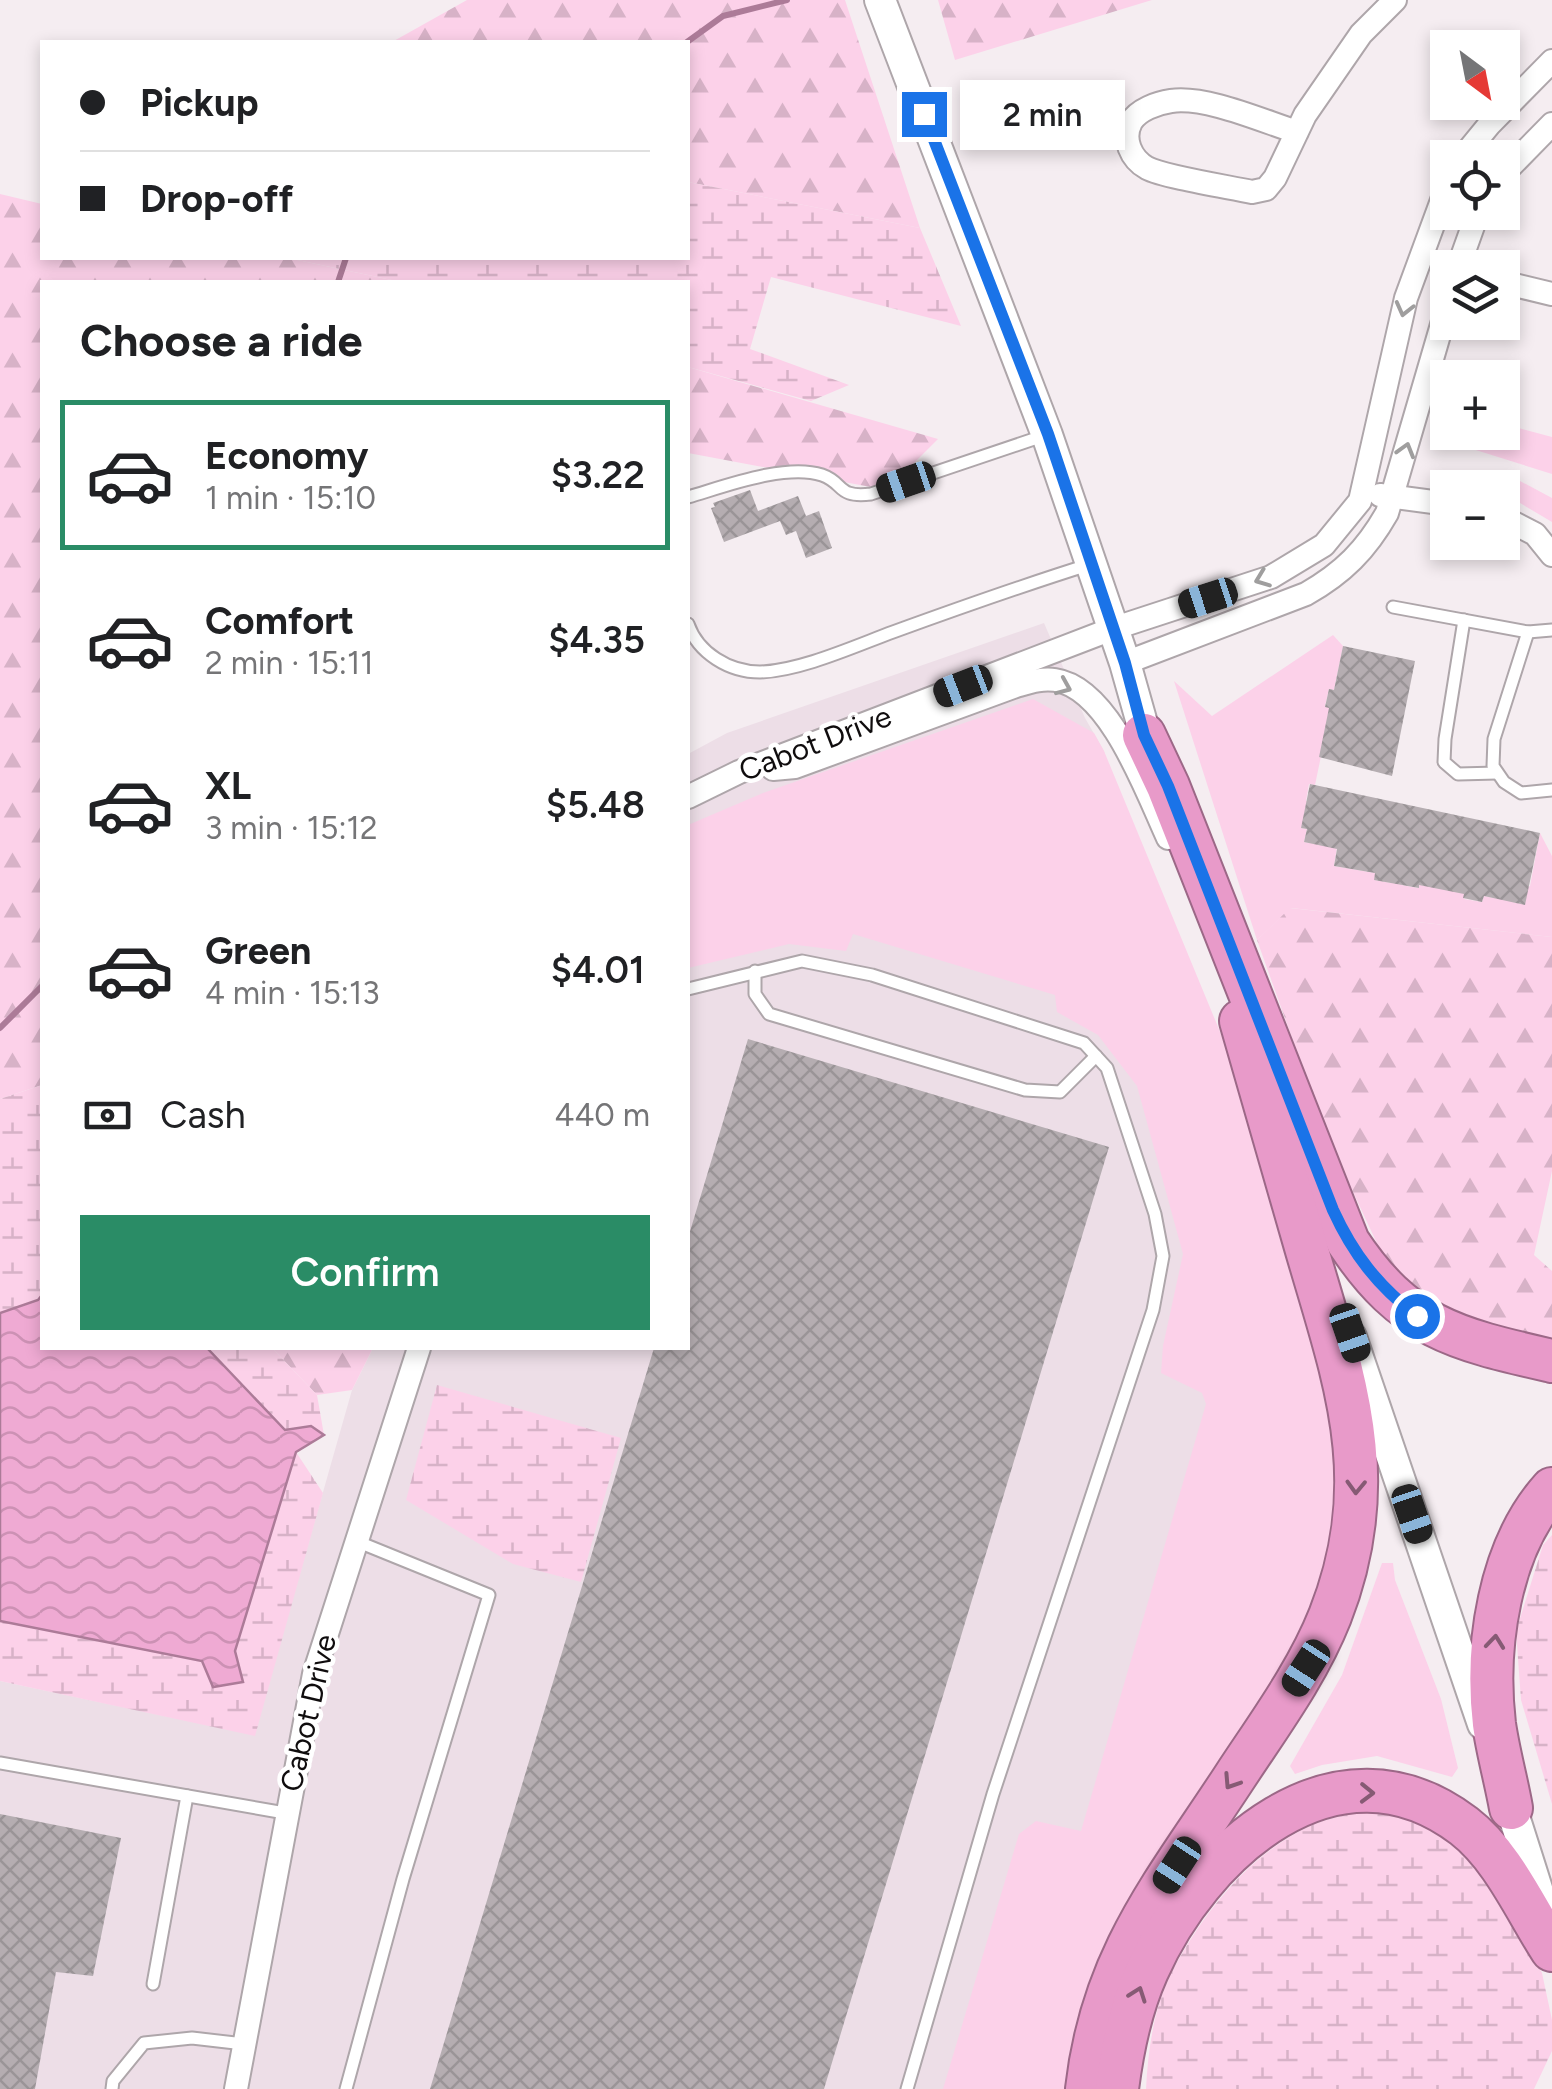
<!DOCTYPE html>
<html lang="en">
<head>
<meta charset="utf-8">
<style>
	body { margin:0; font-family:Figtree,sans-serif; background:#f6f6f6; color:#202124; height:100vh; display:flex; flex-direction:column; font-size:38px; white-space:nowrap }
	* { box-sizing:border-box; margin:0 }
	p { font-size:32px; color:#757577 }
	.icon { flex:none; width:55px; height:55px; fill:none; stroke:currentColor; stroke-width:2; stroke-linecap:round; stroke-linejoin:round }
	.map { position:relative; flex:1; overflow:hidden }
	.side { position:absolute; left:40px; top:280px; width:650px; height:1070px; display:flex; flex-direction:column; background:#fff; border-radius:0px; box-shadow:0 5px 15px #0003 }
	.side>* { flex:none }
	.top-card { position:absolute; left:40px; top:40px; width:650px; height:220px; border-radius:0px; box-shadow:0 5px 15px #0003; display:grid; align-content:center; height:220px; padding:0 40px; background:#fff }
	.needle { width:65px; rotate:148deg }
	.tools { position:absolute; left:1430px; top:30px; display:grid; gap:20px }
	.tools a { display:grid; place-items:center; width:90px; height:90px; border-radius:0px; background:#fff; box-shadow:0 5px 15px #0003; font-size:50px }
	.end { position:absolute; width:45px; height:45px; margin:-22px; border:12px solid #1a73e8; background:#fff; box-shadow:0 0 0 5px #fff }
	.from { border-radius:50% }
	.bubble { position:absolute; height:70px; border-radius:0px; background:#fff; box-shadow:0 5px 15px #0003; font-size:32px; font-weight:600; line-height:70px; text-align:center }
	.car { position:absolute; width:30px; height:60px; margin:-30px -15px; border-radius:12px; box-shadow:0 0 8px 2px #0007; background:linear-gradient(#222 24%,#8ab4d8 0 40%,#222 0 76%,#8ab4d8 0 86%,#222 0) }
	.top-card b { display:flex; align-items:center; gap:35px; height:95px; font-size:38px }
	.top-card b+b { border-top:2px solid #e0e0e0 }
	.top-card i { width:25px; height:25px; background:#202124 }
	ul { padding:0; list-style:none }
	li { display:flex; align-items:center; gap:30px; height:150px; margin:0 20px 15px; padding:0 20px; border:5px solid transparent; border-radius:0px }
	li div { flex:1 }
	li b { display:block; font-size:38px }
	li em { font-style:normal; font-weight:600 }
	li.current { border-color:#2a8c66 }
	li>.icon { width:90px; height:90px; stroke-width:1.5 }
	h2 { padding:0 40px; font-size:45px; line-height:120px }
	.pay { display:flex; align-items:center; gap:25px; height:110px; padding:0 40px; font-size:38px }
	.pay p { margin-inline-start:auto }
	.cta { display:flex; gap:20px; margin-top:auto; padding:20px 40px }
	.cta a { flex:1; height:115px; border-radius:0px; background:#2a8c66; color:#fff; font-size:40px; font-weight:600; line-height:115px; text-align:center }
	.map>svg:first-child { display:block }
</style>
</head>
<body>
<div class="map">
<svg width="1552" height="2089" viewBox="0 0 1552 2089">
	<defs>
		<pattern id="forest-firs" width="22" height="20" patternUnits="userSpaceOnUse" patternTransform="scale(2.5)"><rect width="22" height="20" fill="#fcd1e9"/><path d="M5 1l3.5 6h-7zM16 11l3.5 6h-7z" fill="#d7b2c7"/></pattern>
		<pattern id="wetland-marsh" width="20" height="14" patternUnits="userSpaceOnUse" patternTransform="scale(2.5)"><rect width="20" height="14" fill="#fcd1e9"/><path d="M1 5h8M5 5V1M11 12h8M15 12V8" fill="none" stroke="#d7b2c7"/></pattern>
		<pattern id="water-waves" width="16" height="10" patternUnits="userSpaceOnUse" patternTransform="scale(2.5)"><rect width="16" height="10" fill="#efaad3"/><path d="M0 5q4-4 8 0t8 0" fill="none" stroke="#cc91b4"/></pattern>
		<pattern id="building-cross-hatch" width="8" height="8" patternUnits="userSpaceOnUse" patternTransform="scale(2.5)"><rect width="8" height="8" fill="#b5adb1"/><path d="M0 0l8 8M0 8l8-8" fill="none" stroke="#9a9497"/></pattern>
	</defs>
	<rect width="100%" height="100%" fill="#f5edf1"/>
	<path fill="#eddee7" d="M1044,623L1085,718L1104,751L1281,1492L985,2089H0V1681L254,1735L352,1390L373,1348H688V754L727,733Z"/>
	<g fill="#fcd1e9">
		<path d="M1444,408L1447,409L1448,432H1502L1503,424L1552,437V474L1431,436Z"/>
		<path d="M1507,474L1552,498V522L1503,493L1502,488L1492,487Z"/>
		<path d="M1333,635L1343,646L1334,690L1329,689L1325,706L1331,708L1315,785L1309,784L1306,801L1313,802L1301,828L1307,829L1304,842L1337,847L1334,866L1375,873V880L1391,883L1393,877L1402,885L1418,888L1420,883L1465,893L1464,899L1482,902L1484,896L1493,898L1530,886L1540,833L1552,856V937L1291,908L1257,940L1174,681L1212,716Z"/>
		<path d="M1033,699L1094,733L1104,751L1223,1039L1336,1405L1347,1491L1321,1596L1073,2089H943L1019,1834L1036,1821L1081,1831L1206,1404L1202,1393L1161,1373L1163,1346L1183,1254L1137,1086L1098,1035L1057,1012L1055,995L853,934L846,951L789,944L688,968V825L763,793Z"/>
		<path d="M1382,1563H1393L1395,1580L1441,1699L1458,1768L1452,1777L1377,1756L1322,1765L1295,1774L1290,1766L1342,1675Z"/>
	</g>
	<g fill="url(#forest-firs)">
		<path d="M467,0H845L920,228L688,182V42H392Z"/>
		<path d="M938,0H1152L955,60Z"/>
		<path d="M0,194L42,204V258H288L401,282H42V1085L0,1099Z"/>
		<path d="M688,367L938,439L887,490L688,453Z"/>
		<path d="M1290,908L1552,937V1171L1534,1255L1552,1271V1343L1444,1313L1387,1265L1327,1136L1257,940Z"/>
		<path d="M272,1348H373L352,1390L317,1395Z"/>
	</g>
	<g fill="url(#wetland-marsh)">
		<path d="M688,182L920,228L961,326L771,277L750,349L849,385L811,401L688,367V282H401L288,258H688Z"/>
		<path d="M42,1085V1295L38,1300L0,1313V1099Z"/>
		<path d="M207,1348H272L317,1395L324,1435L311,1426L286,1430Z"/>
		<path d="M437,1385L621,1438L581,1582L513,1564L406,1500Z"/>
		<path d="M296,1452L323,1493L255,1736L0,1681V1621L202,1661L243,1682L235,1651Z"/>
		<path d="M1552,1535V1804L1521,1700L1516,1631L1543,1545Z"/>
		<path d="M1368,1810H1404L1481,1857L1542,1973L1552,2020V2051L1534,2089H1146C1148,2050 1154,2005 1173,1970C1203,1913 1249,1855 1308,1827C1326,1818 1349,1815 1368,1810Z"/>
	</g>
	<path fill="url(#water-waves)" stroke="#ac7b98" stroke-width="2.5" d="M42,1295V1348H207L285,1430L311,1426L324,1435L296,1452L235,1651L243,1682L213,1687L202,1661L0,1621V1313L38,1300Z"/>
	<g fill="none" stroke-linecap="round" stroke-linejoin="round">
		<g stroke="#ac7b98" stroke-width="6">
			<path d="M687,42L723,16L787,0"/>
			<path d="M338,282L346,258"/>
			<path d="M0,1028L42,986"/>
		</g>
	</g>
	<g fill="url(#building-cross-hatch)">
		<path d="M750,490L758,511L798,496L806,516L819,511L832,548L806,558L796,531L786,535L780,521L724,542L711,508L715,507L713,503Z"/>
		<path d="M1343,646L1415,661L1392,776L1319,757L1329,708L1325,707L1329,689L1334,690Z"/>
		<path d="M1310,784L1540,833L1525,905L1484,896L1482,902L1463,898L1464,894L1419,885V888L1374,880L1375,873L1334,866L1337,849L1304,842L1307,829L1301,828Z"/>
		<path d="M748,1039L1109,1147L824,2089H430L654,1348H688V1238Z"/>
		<path d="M0,1814L121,1838L93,1976L56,1972L35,2089H0Z"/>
	</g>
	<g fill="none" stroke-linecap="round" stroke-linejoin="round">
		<g stroke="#aea6aa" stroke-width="15">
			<g id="service">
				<path d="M688,497C723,487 785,463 822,475C845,483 836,498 871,494L1043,436"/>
				<path d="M1393,607L1528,632L1552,630"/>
				<path d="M1464,620L1445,739L1444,762L1458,774L1497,773"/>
				<path d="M688,624C698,653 729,672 760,672C800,671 855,646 893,632C959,608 1024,585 1091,564"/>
				<path d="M1528,632L1494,739L1493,766L1504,782L1521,793L1552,790"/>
				<path d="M755,971V994L769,1014L1025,1090L1060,1092L1096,1056"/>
				<path d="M688,989L802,961L872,975L1084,1043L1107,1068L1155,1214L1163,1256L1153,1310L993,1794L907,2089"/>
				<path d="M0,1763L285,1813"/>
				<path d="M153,1984L187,1796"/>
				<path d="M112,2089L113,2081L144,2043L192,2038L244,2044"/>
				<path d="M346,2089L403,1879L489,1595L356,1541"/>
			</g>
		</g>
		<g stroke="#aea6aa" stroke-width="26">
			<g id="minor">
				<path d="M1297,132C1262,121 1207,96 1171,101C1157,103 1138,110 1131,122C1122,139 1131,159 1147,168C1164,177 1229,187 1252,192L1266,189L1275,178L1305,115L1361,34L1395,0"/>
				<path d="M1462,158L1489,125L1552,61"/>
				<path d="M1502,175L1552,124"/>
				<path d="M1458,268L1478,212"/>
				<path d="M1502,282L1552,294"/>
				<path d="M1380,495L1448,504"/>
				<path d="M1502,517L1535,534L1552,555"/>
				<path d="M1125,663L1306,594C1343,573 1366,550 1387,513L1448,304"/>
				<path d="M773,769L795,767L1016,686C1030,682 1042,678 1055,680C1110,688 1147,793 1168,838"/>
				<path d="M688,797L739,772L1112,629L1271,577L1324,545L1360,501L1406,298L1448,184"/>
				<path d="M236,2089L314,1674L419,1348"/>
			</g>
		</g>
		<g stroke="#aea6aa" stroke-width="34">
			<g id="tertiary">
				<path d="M880,0L1047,435L1125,663L1151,755"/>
				<path d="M1351,1337L1483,1724"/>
				<path d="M1506,1791L1545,1914"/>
			</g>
		</g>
		<g stroke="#9c6887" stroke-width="46">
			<g id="motorway">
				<path d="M1144,735L1168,786L1348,1242C1405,1328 1456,1339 1552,1361"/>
				<path d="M1511,1808C1506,1780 1498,1752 1494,1724C1485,1647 1499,1548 1552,1489"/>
				<path d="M1087,2089C1102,1957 1164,1885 1234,1778C1268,1726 1307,1674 1330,1616C1384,1479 1344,1378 1306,1247C1284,1171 1262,1096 1241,1021"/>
				<path d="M1117,2089C1122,2049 1130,2009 1147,1971C1199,1853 1335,1728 1464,1826C1503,1856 1526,1910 1552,1950"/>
			</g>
		</g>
		<use href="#service" stroke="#fff" stroke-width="11"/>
		<use href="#minor" stroke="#fff" stroke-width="22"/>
		<use href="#tertiary" stroke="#fff" stroke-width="30"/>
		<use href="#motorway" stroke="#e89ac9" stroke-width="42"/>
	</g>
	<defs><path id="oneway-chevron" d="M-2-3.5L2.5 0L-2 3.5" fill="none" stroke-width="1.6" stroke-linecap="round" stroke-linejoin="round" transform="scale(2.5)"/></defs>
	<g stroke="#9f9e9e">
		<use href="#oneway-chevron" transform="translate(1404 309) rotate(104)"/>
		<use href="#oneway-chevron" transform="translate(1406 450) rotate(-74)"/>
		<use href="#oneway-chevron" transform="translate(1262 579) rotate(159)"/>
		<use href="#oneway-chevron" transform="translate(1064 687) rotate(23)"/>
	</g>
	<g stroke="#865a74">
		<use href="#oneway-chevron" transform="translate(1356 1487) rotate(92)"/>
		<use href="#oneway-chevron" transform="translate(1495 1642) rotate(-84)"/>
		<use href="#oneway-chevron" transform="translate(1231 1782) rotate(123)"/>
		<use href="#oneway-chevron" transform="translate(1367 1793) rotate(1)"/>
		<use href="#oneway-chevron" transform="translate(1138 1994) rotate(-70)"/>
	</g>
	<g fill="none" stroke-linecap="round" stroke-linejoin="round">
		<path stroke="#1a73e8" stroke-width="12" d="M924,114L1048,434L1125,663L1144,735L1168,786L1333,1210C1353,1254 1378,1286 1417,1316"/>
	</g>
	<g text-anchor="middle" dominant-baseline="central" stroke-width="9" stroke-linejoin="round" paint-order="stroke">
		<g font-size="30" fill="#0f0c0d" stroke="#fff">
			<text transform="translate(815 743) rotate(-21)">Cabot Drive</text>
			<text transform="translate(308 1713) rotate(-77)">Cabot Drive</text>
		</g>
	</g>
</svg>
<div class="tools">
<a><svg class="needle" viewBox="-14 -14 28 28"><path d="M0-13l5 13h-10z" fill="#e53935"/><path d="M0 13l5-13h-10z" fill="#757577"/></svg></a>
<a><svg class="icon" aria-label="locate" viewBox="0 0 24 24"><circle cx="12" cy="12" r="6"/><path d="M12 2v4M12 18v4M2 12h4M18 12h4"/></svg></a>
<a><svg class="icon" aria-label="layers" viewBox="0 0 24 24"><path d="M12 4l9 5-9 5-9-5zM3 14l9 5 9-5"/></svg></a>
<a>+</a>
<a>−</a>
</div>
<i class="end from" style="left:1417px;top:1316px"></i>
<i class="end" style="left:924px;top:114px"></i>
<div class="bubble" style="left:960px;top:80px;width:165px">2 min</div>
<i class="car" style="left:906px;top:482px;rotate:251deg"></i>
<i class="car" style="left:1208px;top:598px;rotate:252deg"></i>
<i class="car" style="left:963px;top:686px;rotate:249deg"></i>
<i class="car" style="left:1350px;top:1333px;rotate:161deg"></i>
<i class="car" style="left:1412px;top:1514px;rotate:161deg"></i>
<i class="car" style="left:1306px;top:1668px;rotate:213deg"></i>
<i class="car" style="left:1177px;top:1865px;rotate:213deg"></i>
<div class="top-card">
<b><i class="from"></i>Pickup</b>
<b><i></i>Drop-off</b>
</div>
<section class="side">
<h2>Choose a ride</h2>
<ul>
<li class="current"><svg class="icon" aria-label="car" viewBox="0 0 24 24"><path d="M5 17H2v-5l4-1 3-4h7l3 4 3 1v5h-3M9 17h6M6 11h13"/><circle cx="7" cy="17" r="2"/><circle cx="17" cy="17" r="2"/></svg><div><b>Economy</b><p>1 min · 15:10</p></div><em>$3.22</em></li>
<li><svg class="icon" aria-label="car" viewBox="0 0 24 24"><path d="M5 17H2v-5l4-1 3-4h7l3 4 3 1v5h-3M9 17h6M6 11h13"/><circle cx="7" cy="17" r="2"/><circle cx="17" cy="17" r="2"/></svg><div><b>Comfort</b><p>2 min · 15:11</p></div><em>$4.35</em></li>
<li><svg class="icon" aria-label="car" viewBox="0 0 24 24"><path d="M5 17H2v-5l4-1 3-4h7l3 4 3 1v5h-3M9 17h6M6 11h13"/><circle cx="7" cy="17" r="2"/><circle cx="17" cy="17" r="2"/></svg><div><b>XL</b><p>3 min · 15:12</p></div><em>$5.48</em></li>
<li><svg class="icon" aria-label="car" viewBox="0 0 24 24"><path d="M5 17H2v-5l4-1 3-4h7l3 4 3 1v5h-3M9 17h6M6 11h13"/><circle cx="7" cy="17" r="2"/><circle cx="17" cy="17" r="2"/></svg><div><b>Green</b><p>4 min · 15:13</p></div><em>$4.01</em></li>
</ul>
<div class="pay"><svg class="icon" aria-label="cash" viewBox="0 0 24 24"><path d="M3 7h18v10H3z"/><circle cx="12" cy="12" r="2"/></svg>Cash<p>440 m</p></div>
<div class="cta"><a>Confirm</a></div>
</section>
</div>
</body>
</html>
